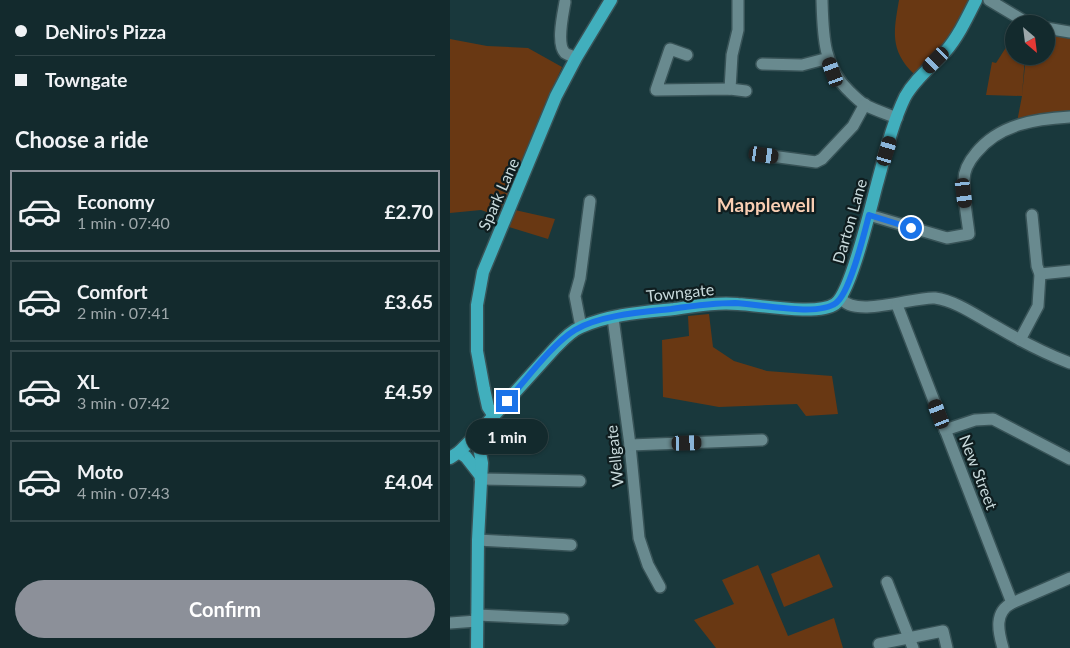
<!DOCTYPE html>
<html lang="en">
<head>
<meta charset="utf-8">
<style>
	body { margin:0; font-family:Lato,sans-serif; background:#203639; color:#f1f3f6; height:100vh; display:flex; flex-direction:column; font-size:19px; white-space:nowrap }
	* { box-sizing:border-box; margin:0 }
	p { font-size:16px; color:#9da7aa }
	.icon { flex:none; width:28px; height:28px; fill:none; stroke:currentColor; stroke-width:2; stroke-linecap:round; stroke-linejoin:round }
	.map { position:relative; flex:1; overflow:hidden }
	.side { display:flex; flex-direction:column; background:#132a2d; width:450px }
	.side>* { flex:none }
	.guide { display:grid; align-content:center; height:110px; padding:0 15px; background:#132a2d }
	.needle { width:32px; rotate:152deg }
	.buttons { position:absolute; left:555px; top:15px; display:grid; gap:10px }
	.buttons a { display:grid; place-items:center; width:50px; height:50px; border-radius:50%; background:#132a2d; box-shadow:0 1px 4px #0004,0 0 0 1px #324649; font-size:25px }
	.end { position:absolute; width:22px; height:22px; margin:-11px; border:6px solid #1a73e8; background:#fff; box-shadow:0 0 0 2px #fff }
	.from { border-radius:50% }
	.bubble { position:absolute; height:35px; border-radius:18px; background:#132a2d; box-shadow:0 1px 4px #0004,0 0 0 1px #324649; font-size:16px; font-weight:700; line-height:35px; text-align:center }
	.car { position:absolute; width:15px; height:30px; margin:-15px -8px; border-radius:6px; box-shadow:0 0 4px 1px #0007; background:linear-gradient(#222 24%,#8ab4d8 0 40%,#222 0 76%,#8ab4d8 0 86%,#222 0) }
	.guide b { display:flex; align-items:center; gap:18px; height:48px; font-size:19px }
	.guide b+b { border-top:1px solid #324649 }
	.guide i { width:12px; height:12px; background:#f1f3f6 }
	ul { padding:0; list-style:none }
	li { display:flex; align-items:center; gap:15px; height:82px; margin:0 10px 8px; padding:0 5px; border:2px solid #324649; border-radius:0px }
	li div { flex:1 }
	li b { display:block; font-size:19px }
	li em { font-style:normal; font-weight:700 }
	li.on { border-color:#8c9099 }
	li>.icon { width:45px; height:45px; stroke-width:1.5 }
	h2 { padding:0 15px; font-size:22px; line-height:60px }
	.cta { display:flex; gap:10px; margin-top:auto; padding:10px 15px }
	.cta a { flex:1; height:58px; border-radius:30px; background:#8c9099; color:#fff; font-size:20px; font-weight:700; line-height:58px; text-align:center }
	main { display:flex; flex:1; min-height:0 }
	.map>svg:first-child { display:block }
</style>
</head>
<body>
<main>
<section class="side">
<div class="guide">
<b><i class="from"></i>DeNiro's Pizza</b>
<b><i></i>Towngate</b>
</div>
<h2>Choose a ride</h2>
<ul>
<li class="on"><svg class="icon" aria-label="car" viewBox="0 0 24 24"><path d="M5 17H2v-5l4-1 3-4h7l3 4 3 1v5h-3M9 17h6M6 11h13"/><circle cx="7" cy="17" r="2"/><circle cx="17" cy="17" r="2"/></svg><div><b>Economy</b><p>1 min · 07:40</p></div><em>£2.70</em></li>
<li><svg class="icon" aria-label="car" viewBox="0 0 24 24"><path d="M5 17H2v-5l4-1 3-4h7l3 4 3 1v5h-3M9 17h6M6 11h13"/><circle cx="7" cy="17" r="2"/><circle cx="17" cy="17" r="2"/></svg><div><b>Comfort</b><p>2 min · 07:41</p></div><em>£3.65</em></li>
<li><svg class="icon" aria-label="car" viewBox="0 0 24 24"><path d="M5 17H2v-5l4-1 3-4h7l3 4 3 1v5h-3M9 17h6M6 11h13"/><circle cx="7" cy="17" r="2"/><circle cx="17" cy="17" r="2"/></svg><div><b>XL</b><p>3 min · 07:42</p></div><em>£4.59</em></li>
<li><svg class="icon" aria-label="car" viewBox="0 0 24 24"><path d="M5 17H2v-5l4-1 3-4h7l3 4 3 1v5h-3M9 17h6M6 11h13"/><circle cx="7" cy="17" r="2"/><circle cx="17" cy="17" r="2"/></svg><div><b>Moto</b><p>4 min · 07:43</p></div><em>£4.04</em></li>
</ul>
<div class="cta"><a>Confirm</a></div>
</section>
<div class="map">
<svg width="620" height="648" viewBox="0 0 620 648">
	<rect width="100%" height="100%" fill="#19383c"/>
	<g fill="#693813">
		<path d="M449,0H520L506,28L492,47L464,74C439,50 444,30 449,0Z"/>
		<path d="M596,33L620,38V111L585,116L567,122L572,96L536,95L542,62L546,63L564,35V56H575L572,95L576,56H596Z"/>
		<path d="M0,39L37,46L78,48L112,67L48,216L31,210L0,213Z"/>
		<path d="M65,210L105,219L98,239L59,227Z"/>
		<path d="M259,314L263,347L284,361L317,371L382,376L388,414L356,416L347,404L269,407L213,397L212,340L239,336L238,316Z"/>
		<path d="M369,554L383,587L334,607L321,574Z"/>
		<path d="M308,565L338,636L384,618L393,648H266L244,620L284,604L272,580Z"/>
	</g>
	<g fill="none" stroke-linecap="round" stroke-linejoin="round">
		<g stroke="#385357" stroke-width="14">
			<g id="minor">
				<path d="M372,0C373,35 373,67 400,92C405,97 409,101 415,105C425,110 437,114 447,118"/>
				<path d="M539,0L579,24"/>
				<path d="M115,2C113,14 106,44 115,53C118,55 123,56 126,58"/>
				<path d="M596,28L620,32"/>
				<path d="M237,55L220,49L206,90L280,89L296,91"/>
				<path d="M312,64L352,65L371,60L378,59"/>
				<path d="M280,89L282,55L288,30V0"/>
				<path d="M314,155L366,162L372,159L403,126L415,104"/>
				<path d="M419,215L497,238L519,234C517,216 513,198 514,180C514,170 520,160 526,153C549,124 586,119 620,117"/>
				<path d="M590,274L620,271"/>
				<path d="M391,298C404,319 466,296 485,298C507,301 528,317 547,327C571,341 594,353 620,363"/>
				<path d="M447,305L562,603C544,612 548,631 553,648"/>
				<path d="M163,318L180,445L189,538L198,565L210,587"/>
				<path d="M131,327L125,296L130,278L140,201"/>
				<path d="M570,340L588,306L590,274L587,266L582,215"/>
				<path d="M495,430L525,420L543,419L620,459"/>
				<path d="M180,445L312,440"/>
				<path d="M30,479L130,481"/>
				<path d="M28,540L121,545"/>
				<path d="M437,582L463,648"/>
				<path d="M562,603L620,578"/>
				<path d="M27,615L113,619"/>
				<path d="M0,623L27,621"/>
				<path d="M431,648L429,644L493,631L497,648"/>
			</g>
		</g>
		<g stroke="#385357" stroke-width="15">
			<g id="major">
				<path d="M44,416L38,407L34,389L27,351V305L33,272L106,96L126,58L161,0"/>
				<path d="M9,452L16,457L30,475"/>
				<path d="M0,458L9,452L29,432L105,348C113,340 121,331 131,327C160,314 194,312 224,309C245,306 267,302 288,304C310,305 368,316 385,304C401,293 421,206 427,184C435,155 442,124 455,97C465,79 481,67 495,52C508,37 517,18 526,0"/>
				<path d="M27,648L28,540L32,463L28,442L29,432"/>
			</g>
		</g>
		<use href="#minor" stroke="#698a8f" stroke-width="11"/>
		<use href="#major" stroke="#41afbd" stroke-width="12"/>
	</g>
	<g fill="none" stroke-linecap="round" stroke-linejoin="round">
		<path stroke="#1a73e8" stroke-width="6" d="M57,401C76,380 102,344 125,330C149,315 194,312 221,309C242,306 264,303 285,303C309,304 368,317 386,303C400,293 414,234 419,215L461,228"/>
	</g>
	<g text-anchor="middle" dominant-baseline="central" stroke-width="4.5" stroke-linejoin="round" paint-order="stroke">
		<g font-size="16" fill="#c8d9db" stroke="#0f1d1f">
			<text transform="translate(48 194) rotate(-66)">Spark Lane</text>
			<text transform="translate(399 221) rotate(-74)">Darton Lane</text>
			<text transform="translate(230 292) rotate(-6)">Towngate</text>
			<text transform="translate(164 456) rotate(-96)">Wellgate</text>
			<text transform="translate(529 472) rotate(69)">New Street</text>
		</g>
		<g font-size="19" font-weight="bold" fill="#f9ceb3" stroke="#0f1d1f">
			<text x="316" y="204">Mapplewell</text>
		</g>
	</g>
</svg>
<div class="buttons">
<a><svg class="needle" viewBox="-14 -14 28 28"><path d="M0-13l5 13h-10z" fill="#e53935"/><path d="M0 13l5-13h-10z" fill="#9da7aa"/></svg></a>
</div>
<i class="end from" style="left:461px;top:228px"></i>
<i class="end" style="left:57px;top:401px"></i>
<div class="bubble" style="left:16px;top:419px;width:82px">1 min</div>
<i class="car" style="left:486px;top:60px;rotate:225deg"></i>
<i class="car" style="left:383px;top:72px;rotate:340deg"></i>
<i class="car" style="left:437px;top:151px;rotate:17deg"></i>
<i class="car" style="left:314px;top:155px;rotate:98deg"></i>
<i class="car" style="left:514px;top:193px;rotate:173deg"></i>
<i class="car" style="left:489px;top:414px;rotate:339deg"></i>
<i class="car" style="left:237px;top:443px;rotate:88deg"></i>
</div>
</main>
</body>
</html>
